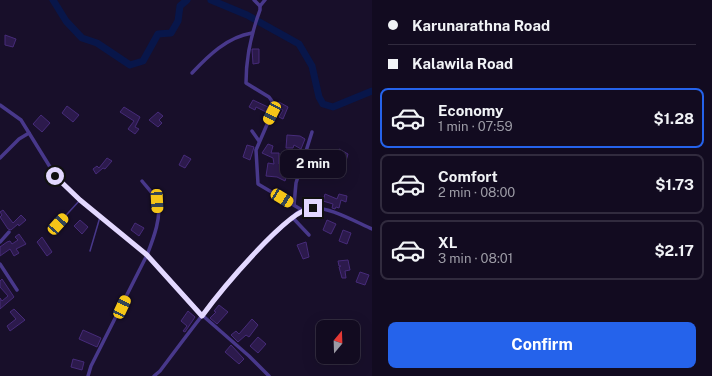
<!DOCTYPE html>
<html lang="en">
<head>
<meta charset="utf-8">
<style>
	body { margin:0; font-family:"Public Sans",sans-serif; background:#1b1429; color:#f1f3f6; height:100vh; display:flex; flex-direction:column; font-size:15px; white-space:nowrap }
	* { box-sizing:border-box; margin:0 }
	p { font-size:13px; color:#9c9ba5 }
	.icon { flex:none; width:22px; height:22px; fill:none; stroke:currentColor; stroke-width:2; stroke-linecap:round; stroke-linejoin:round }
	.map { position:relative; flex:1; overflow:hidden }
	.sheet { display:flex; flex-direction:column; background:#120b20; width:340px }
	.sheet>* { flex:none }
	.top-card { display:grid; align-content:center; height:88px; padding:0 16px; background:#120b20 }
	.needle { width:26px; rotate:19deg }
	.controls { position:absolute; left:316px; top:320px; display:grid; gap:8px }
	.controls a { display:grid; place-items:center; width:44px; height:44px; border-radius:8px; background:#120b20; box-shadow:0 4px 16px #0002,0 0 0 1px #312b3e; font-size:20px }
	.end { position:absolute; width:18px; height:18px; margin:-9px; border:5px solid #e3d8ff; background:#111; box-shadow:0 0 0 2px #111 }
	.from { border-radius:50% }
	.bubble { position:absolute; height:28px; border-radius:8px; background:#120b20; box-shadow:0 4px 16px #0002,0 0 0 1px #312b3e; font-size:13px; font-weight:700; line-height:28px; text-align:center }
	.car { position:absolute; width:12px; height:24px; margin:-12px -6px; border-radius:5px; box-shadow:0 0 3px 1px #0007; background:linear-gradient(#f5c518 24%,#345 0 40%,#f5c518 0 76%,#345 0 86%,#f5c518 0) }
	.top-card b { display:flex; align-items:center; gap:14px; height:38px; font-size:15px }
	.top-card b+b { border-top:1px solid #312b3e }
	.top-card i { width:10px; height:10px; background:#f1f3f6 }
	ul { padding:0; list-style:none }
	li { display:flex; align-items:center; gap:12px; height:60px; margin:0 8px 6px; padding:0 8px; border:2px solid #312b3e; border-radius:8px }
	li div { flex:1 }
	li b { display:block; font-size:15px }
	li em { font-style:normal; font-weight:700 }
	li.active { border-color:#2563eb }
	li>.icon { width:36px; height:36px; stroke-width:1.5 }
	.button { display:flex; gap:8px; margin-top:auto; padding:8px 16px }
	.button a { flex:1; height:46px; border-radius:8px; background:#2563eb; color:#fff; font-size:16px; font-weight:700; line-height:46px; text-align:center }
	main { display:flex; flex:1; min-height:0 }
	.map>svg:first-child { display:block }
</style>
</head>
<body>
<main>
<div class="map">
<svg width="372" height="376" viewBox="0 0 372 376">
	<rect width="100%" height="100%" fill="#180f2a"/>
	<g fill="none" stroke-linecap="round" stroke-linejoin="round">
		<g stroke="#08164a" stroke-width="7">
			<path d="M53,0L66,21L82,38L97,43L130,65L143,61L158,34L171,33L178,21L180,6L187,0"/>
			<path d="M211,0L247,15L299,44L312,66L319,97L323,104L333,107L372,91"/>
		</g>
	</g>
	<g fill="#2c1a4c" stroke="#462b79">
		<path d="M5,35L16,39L13,47L5,45Z"/>
		<path d="M252,49H259V63L253,64Z"/>
		<path d="M253,100L268,107L266,112L256,107L255,110L249,107Z"/>
		<path d="M279,102L288,107L283,119L279,117L283,110L276,106Z"/>
		<path d="M67,106L79,115L73,122L62,113Z"/>
		<path d="M124,107L140,117L135,127L139,129L135,134L128,129L134,121L120,112Z"/>
		<path d="M158,112L163,116L159,120L162,123L158,127L149,120Z"/>
		<path d="M41,115L50,123L42,132L33,124Z"/>
		<path d="M287,135L300,136L305,139L301,149L294,145L293,148H286Z"/>
		<path d="M268,144L273,146L271,153H279V164L289,167L285,181L277,177L266,176L268,163L274,164L273,158L262,153Z"/>
		<path d="M247,145L254,147L250,160L243,157Z"/>
		<path d="M339,149L348,154L346,161L340,158L338,161L333,158Z"/>
		<path d="M184,155L191,159L185,168L179,165Z"/>
		<path d="M107,158L112,161L105,169L103,168L96,174L93,169L97,166L99,168Z"/>
		<path d="M325,194L337,199L339,194L347,196L346,202L341,200L339,208L336,207L335,209L332,208L333,204L323,201Z"/>
		<path d="M3,210L13,223L21,215L26,220L19,226L18,224L11,230L8,229L0,217L2,215L0,212Z"/>
		<path d="M80,220L88,227L82,234L74,226Z"/>
		<path d="M327,220L336,224L331,234L323,230Z"/>
		<path d="M135,223L144,228L139,236L131,230Z"/>
		<path d="M343,230L351,233L347,244L339,241Z"/>
		<path d="M19,234L26,244L16,249L19,253L14,256L10,249L0,256V247L7,242L10,241L12,244L18,240L15,237Z"/>
		<path d="M42,237L52,252L47,256L37,242Z"/>
		<path d="M306,242L309,257L303,259L297,245Z"/>
		<path d="M348,260L350,270L345,271L346,278H342L339,267L341,266H339L338,261Z"/>
		<path d="M360,272L369,275L365,285L356,282Z"/>
		<path d="M2,279L14,297L0,309V298L2,301L8,296L0,287V281Z"/>
		<path d="M219,305L228,312L217,324L210,318L216,312L214,311Z"/>
		<path d="M14,309L25,320L10,331L7,326L16,319L10,312Z"/>
		<path d="M188,311L195,317L185,332L183,331L187,326L181,321Z"/>
		<path d="M252,319L258,325L249,337L246,335L238,342L231,335L236,331L239,334Z"/>
		<path d="M83,330L101,338L97,347L79,339Z"/>
		<path d="M258,337L266,344L258,353L250,346Z"/>
		<path d="M231,345L244,359L239,364L225,352Z"/>
		<path d="M73,359L84,362L82,370L71,367Z"/>
	</g>
	<g fill="none" stroke-linecap="round" stroke-linejoin="round">
		<g stroke="#48388b" stroke-width="1.5">
			<path d="M58,224L80,200"/>
			<path d="M90,251L100,217"/>
		</g>
		<g stroke="#48388b" stroke-width="3.5">
			<path d="M254,0L260,6V10C251,34 246,57 246,83L269,97L272,101V113L256,150L258,184L302,210"/>
			<path d="M260,6L265,0"/>
			<path d="M192,73C208,56 227,37 252,33"/>
			<path d="M0,105L21,120L55,175L80,200L147,255L202,315L249,356L269,376"/>
			<path d="M252,131L259,141"/>
			<path d="M0,158L19,139L29,133"/>
			<path d="M294,205L296,183L312,132"/>
			<path d="M292,217L309,235"/>
			<path d="M0,242L9,232"/>
			<path d="M0,264L17,290"/>
			<path d="M88,376L91,366L147,255C152,242 163,215 157,201C154,194 146,186 142,181"/>
			<path d="M154,376L160,371C198,320 235,270 282,227C290,220 298,209 309,208C326,205 356,222 372,229"/>
		</g>
	</g>
	<g fill="none" stroke-linecap="round" stroke-linejoin="round">
		<path stroke="#e3d8ff" stroke-width="5" d="M55,176L80,200L147,255L202,316C218,294 289,207 313,208"/>
	</g>
</svg>
<div class="controls">
<a><svg class="needle" viewBox="-14 -14 28 28"><path d="M0-13l5 13h-10z" fill="#e53935"/><path d="M0 13l5-13h-10z" fill="#9c9ba5"/></svg></a>
</div>
<i class="end from" style="left:55px;top:176px"></i>
<i class="end" style="left:313px;top:208px"></i>
<div class="bubble" style="left:280px;top:150px;width:66px">2 min</div>
<i class="car" style="left:272px;top:113px;rotate:207deg"></i>
<i class="car" style="left:282px;top:198px;rotate:121deg"></i>
<i class="car" style="left:157px;top:201px;rotate:177deg"></i>
<i class="car" style="left:58px;top:224px;rotate:42deg"></i>
<i class="car" style="left:122px;top:307px;rotate:25deg"></i>
</div>
<section class="sheet">
<div class="top-card">
<b><i class="from"></i>Karunarathna Road</b>
<b><i></i>Kalawila Road</b>
</div>
<ul>
<li class="active"><svg class="icon" aria-label="car" viewBox="0 0 24 24"><path d="M5 17H2v-5l4-1 3-4h7l3 4 3 1v5h-3M9 17h6M6 11h13"/><circle cx="7" cy="17" r="2"/><circle cx="17" cy="17" r="2"/></svg><div><b>Economy</b><p>1 min · 07:59</p></div><em>$1.28</em></li>
<li><svg class="icon" aria-label="car" viewBox="0 0 24 24"><path d="M5 17H2v-5l4-1 3-4h7l3 4 3 1v5h-3M9 17h6M6 11h13"/><circle cx="7" cy="17" r="2"/><circle cx="17" cy="17" r="2"/></svg><div><b>Comfort</b><p>2 min · 08:00</p></div><em>$1.73</em></li>
<li><svg class="icon" aria-label="car" viewBox="0 0 24 24"><path d="M5 17H2v-5l4-1 3-4h7l3 4 3 1v5h-3M9 17h6M6 11h13"/><circle cx="7" cy="17" r="2"/><circle cx="17" cy="17" r="2"/></svg><div><b>XL</b><p>3 min · 08:01</p></div><em>$2.17</em></li>
</ul>
<div class="button"><a>Confirm</a></div>
</section>
</main>
</body>
</html>
